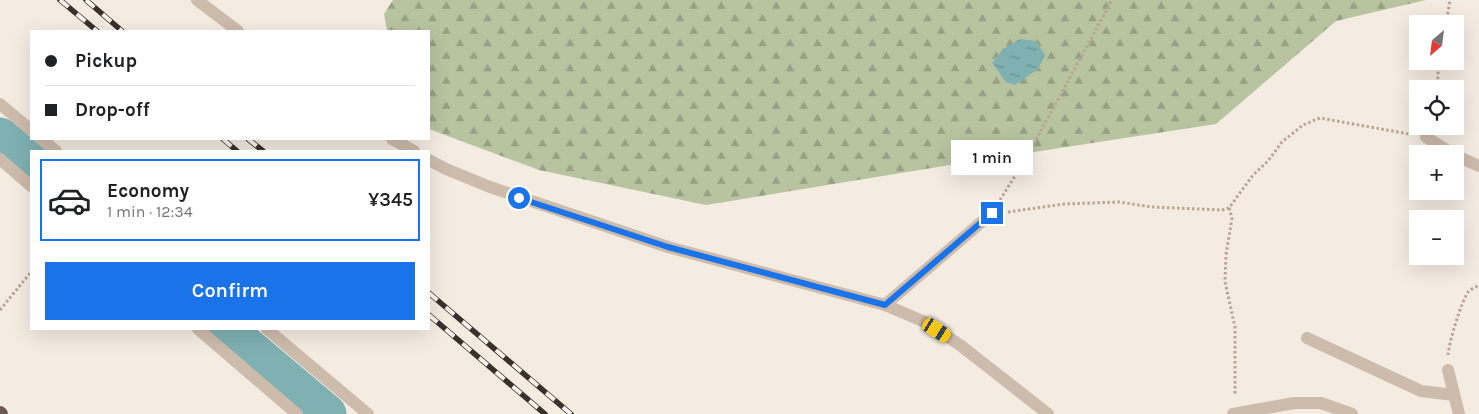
<!DOCTYPE html>
<html lang="en">
<head>
<meta charset="utf-8">
<style>
	body { margin:0; font-family:Karla,sans-serif; background:#f6f6f6; color:#202124; height:100vh; display:flex; flex-direction:column; font-size:19px; white-space:nowrap }
	* { box-sizing:border-box; margin:0 }
	p { font-size:16px; color:#757577 }
	.icon { flex:none; width:28px; height:28px; fill:none; stroke:currentColor; stroke-width:2; stroke-linecap:round; stroke-linejoin:round }
	.map { position:relative; flex:1; overflow:hidden }
	.drawer { position:absolute; left:30px; top:150px; width:400px; height:180px; display:flex; flex-direction:column; background:#fff; border-radius:0px; box-shadow:0 5px 20px #0002 }
	.drawer>* { flex:none }
	.hud { position:absolute; left:30px; top:30px; width:400px; height:110px; border-radius:0px; box-shadow:0 5px 20px #0002; display:grid; align-content:center; height:110px; padding:0 15px; background:#fff }
	.needle { width:32px; rotate:208deg }
	.fabs { position:absolute; left:1409px; top:15px; display:grid; gap:10px }
	.fabs a { display:grid; place-items:center; width:55px; height:55px; border-radius:0px; background:#fff; box-shadow:0 5px 20px #0002; font-size:25px }
	.end { position:absolute; width:22px; height:22px; margin:-11px; border:6px solid #1a73e8; background:#fff; box-shadow:0 0 0 2px #fff }
	.from { border-radius:50% }
	.bubble { position:absolute; height:35px; border-radius:0px; background:#fff; box-shadow:0 5px 20px #0002; font-size:16px; font-weight:600; line-height:35px; text-align:center }
	.car { position:absolute; width:15px; height:30px; margin:-15px -8px; border-radius:6px; box-shadow:0 0 4px 1px #0007; background:linear-gradient(#f5c518 24%,#345 0 40%,#f5c518 0 76%,#345 0 86%,#f5c518 0) }
	.hud b { display:flex; align-items:center; gap:18px; height:48px; font-size:19px }
	.hud b+b { border-top:1px solid #e0e0e0 }
	.hud i { width:12px; height:12px; background:#202124 }
	ul { padding:9px 0 0; list-style:none }
	li { display:flex; align-items:center; gap:15px; height:82px; margin:0 10px 8px; padding:0 5px; border:2px solid #e0e0e0; border-radius:0px }
	li div { flex:1 }
	li b { display:block; font-size:19px }
	li em { font-style:normal; font-weight:600 }
	li.selected { border-color:#1a73e8 }
	li>.icon { width:45px; height:45px; stroke-width:1.5 }
	.primary-button { display:flex; gap:10px; margin-top:auto; padding:10px 15px }
	.primary-button a { flex:1; height:58px; border-radius:0px; background:#1a73e8; color:#fff; font-size:20px; font-weight:600; line-height:58px; text-align:center }
	.map>svg:first-child { display:block }
</style>
</head>
<body>
<div class="map">
<svg width="1479" height="414" viewBox="0 0 1479 414">
	<defs>
		<pattern id="forest-firs" width="22" height="20" patternUnits="userSpaceOnUse" patternTransform="scale(1.25)"><rect width="22" height="20" fill="#b8c4a0"/><path d="M5 1l3.5 6h-7zM16 11l3.5 6h-7z" fill="#97a083"/></pattern>
		<pattern id="water-ripples" width="26" height="14" patternUnits="userSpaceOnUse" patternTransform="scale(1.25)"><rect width="26" height="14" fill="#7fb0b2"/><path d="M2 4q2-2 4 0t4 0M15 11q2-2 4 0t4 0" fill="none" stroke="#699091"/></pattern>
	</defs>
	<rect width="100%" height="100%" fill="#f4ebe1"/>
	<path fill="url(#forest-firs)" d="M393,0H1426L1336,21L1216,124L956,164L706,205L539,170L429,129V31H387L384,14Z"/>
	<path fill="url(#water-ripples)" d="M1020,39L1036,41L1045,55L1038,69L1015,85L1006,82L992,63L1003,49Z"/>
	<g fill="none" stroke-linecap="round" stroke-linejoin="round">
		<g stroke="#7fb0b2" stroke-width="39">
			<path d="M0,137L31,163"/>
			<path d="M226,329L327,414"/>
		</g>
		<g stroke="#b9a596" stroke-width="3" stroke-dasharray="2.5 2.5" stroke-linecap="butt">
			<path d="M1446,24L1450,0"/>
			<path d="M1437,89L1439,61"/>
			<path d="M1000,200L1025,160L1112,0"/>
			<path d="M1229,208L1232,218L1226,255L1225,282L1235,327V396"/>
			<path d="M1008,212L1064,204L1119,202L1152,207L1222,210L1229,208L1253,175L1268,161L1282,142L1303,125L1320,118L1409,134"/>
			<path d="M0,310L31,272"/>
			<path d="M1448,355C1449,343 1461,301 1469,291C1471,289 1476,287 1479,285"/>
		</g>
		<g stroke="#cdbbac" stroke-width="12">
			<path d="M197,0L238,31"/>
			<path d="M0,104L31,130"/>
			<path d="M1426,137L1453,154"/>
			<path d="M41,139L56,151"/>
			<path d="M392,139L414,151"/>
			<path d="M1455,155L1479,166"/>
			<path d="M0,159L31,186"/>
			<path d="M429,160L446,169L490,187L668,247L885,305L925,322L960,345L1048,414"/>
			<path d="M885,305L992,213"/>
			<path d="M198,329L297,414"/>
			<path d="M267,329L368,414"/>
			<path d="M1307,338L1421,391L1454,395"/>
			<path d="M1448,370L1459,414"/>
			<path d="M1233,414L1294,403H1321L1352,414"/>
		</g>
		<path stroke="#6c584f" stroke-width="14" d="M0,413L1,414"/>
		<g stroke="#3b302b" stroke-width="5.5">
			<g id="rail">
				<path d="M60,0L97,31"/>
				<path d="M86,0L122,31"/>
				<path d="M223,139L237,151"/>
				<path d="M248,139L263,151"/>
				<path d="M429,293L571,414"/>
				<path d="M429,315L545,414"/>
			</g>
		</g>
		<use href="#rail" stroke="#fbf5ee" stroke-width="4" stroke-dasharray="11" stroke-linecap="butt"/>
	</g>
	<g fill="none" stroke-linecap="round" stroke-linejoin="round">
		<path stroke="#1a73e8" stroke-width="6" d="M519,198L668,247L885,305L992,213"/>
	</g>
</svg>
<div class="fabs">
<a><svg class="needle" viewBox="-14 -14 28 28"><path d="M0-13l5 13h-10z" fill="#e53935"/><path d="M0 13l5-13h-10z" fill="#757577"/></svg></a>
<a><svg class="icon" aria-label="locate" viewBox="0 0 24 24"><circle cx="12" cy="12" r="6"/><path d="M12 2v4M12 18v4M2 12h4M18 12h4"/></svg></a>
<a>+</a>
<a>−</a>
</div>
<i class="end from" style="left:519px;top:198px"></i>
<i class="end" style="left:992px;top:213px"></i>
<div class="bubble" style="left:951px;top:140px;width:82px">1 min</div>
<i class="car" style="left:937px;top:330px;rotate:123deg"></i>
<div class="hud">
<b><i class="from"></i>Pickup</b>
<b><i></i>Drop-off</b>
</div>
<section class="drawer">
<ul>
<li class="selected"><svg class="icon" aria-label="car" viewBox="0 0 24 24"><path d="M5 17H2v-5l4-1 3-4h7l3 4 3 1v5h-3M9 17h6M6 11h13"/><circle cx="7" cy="17" r="2"/><circle cx="17" cy="17" r="2"/></svg><div><b>Economy</b><p>1 min · 12:34</p></div><em>¥345</em></li>
</ul>
<div class="primary-button"><a>Confirm</a></div>
</section>
</div>
</body>
</html>
